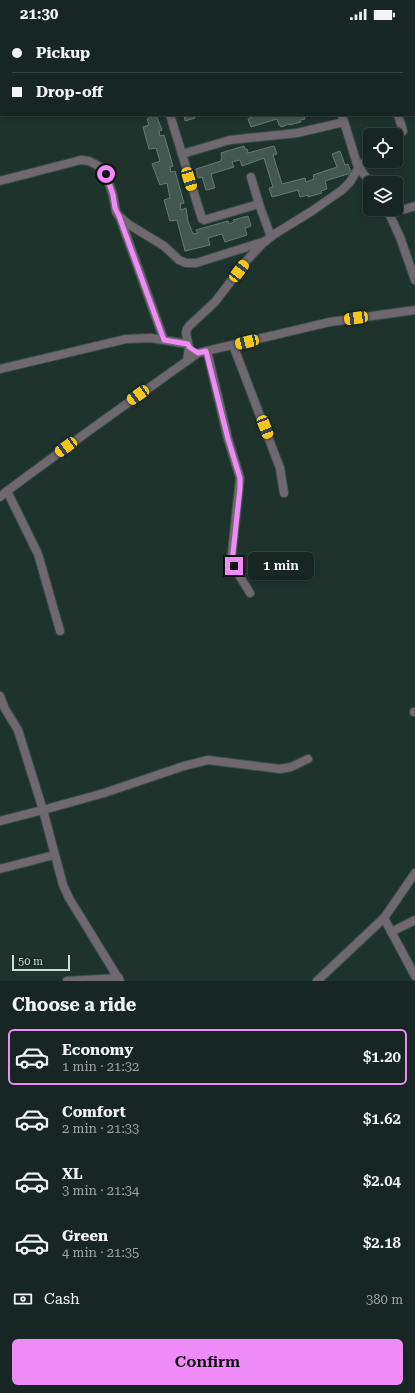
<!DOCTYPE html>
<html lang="en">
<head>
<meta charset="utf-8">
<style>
	body { margin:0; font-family:"Roboto Serif",serif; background:#24322f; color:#f1f3f6; height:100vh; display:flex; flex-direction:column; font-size:15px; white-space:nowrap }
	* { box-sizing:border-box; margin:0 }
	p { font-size:13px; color:#9ea5a5 }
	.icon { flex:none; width:22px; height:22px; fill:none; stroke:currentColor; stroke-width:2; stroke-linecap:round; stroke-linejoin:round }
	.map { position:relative; height:953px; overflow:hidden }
	.sheet { display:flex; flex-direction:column; background:#172622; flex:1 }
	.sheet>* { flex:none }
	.banner { position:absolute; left:0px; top:0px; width:415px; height:88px; box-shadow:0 2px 6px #0003,0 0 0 1px #364340; display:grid; align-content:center; height:88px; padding:0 12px; background:#172622 }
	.buttons { position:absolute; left:363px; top:100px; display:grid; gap:8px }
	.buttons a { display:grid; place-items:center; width:40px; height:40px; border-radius:6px; background:#172622; box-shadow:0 2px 6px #0003,0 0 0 1px #364340; font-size:20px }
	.scale { position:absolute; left:12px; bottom:10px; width:58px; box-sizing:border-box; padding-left:4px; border:2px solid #d0dcd7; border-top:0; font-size:11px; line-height:14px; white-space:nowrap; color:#d0dcd7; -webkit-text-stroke:3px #152923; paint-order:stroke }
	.end { position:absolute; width:18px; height:18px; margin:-9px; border:5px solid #ee8bf8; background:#111; box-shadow:0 0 0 2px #111 }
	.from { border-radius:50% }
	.bubble { position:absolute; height:28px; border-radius:6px; background:#172622; box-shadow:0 2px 6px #0003,0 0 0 1px #364340; font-size:13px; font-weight:600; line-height:28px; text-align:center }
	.car { position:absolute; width:12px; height:24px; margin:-12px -6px; border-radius:5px; box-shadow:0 0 3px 1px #0007; background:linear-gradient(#f5c518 24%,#345 0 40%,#f5c518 0 76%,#345 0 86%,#f5c518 0) }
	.banner b { display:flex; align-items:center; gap:14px; height:38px; font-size:15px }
	.banner b+b { border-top:1px solid #364340 }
	.banner i { width:10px; height:10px; background:#f1f3f6 }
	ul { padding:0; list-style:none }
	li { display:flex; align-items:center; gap:12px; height:56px; margin:0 8px 6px; padding:0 4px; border:2px solid transparent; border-radius:6px }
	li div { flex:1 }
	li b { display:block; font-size:15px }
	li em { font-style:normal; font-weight:600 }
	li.selected { border-color:#ee8bf8 }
	li>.icon { width:36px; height:36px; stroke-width:1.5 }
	h2 { padding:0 12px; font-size:18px; line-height:48px }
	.pay { display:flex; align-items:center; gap:10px; height:44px; padding:0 12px; font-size:15px }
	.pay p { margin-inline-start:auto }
	.action { display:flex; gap:8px; margin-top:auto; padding:8px 12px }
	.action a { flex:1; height:46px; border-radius:6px; background:#ee8bf8; color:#111; font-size:16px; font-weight:600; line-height:46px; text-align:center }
	.status { display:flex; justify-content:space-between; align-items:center; height:28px; padding:0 20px; background:#172622; direction:ltr }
	.status svg { height:11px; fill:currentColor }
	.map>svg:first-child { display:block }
</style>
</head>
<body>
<div class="status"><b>21:30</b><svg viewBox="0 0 49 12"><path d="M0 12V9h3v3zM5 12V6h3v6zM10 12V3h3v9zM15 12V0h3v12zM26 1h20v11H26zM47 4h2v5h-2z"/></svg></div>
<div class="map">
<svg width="415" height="953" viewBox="0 0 415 953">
	<rect width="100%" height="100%" fill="#1f332d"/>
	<g fill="#425750" stroke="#657b74">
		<path d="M414,16H415L414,38Z"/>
		<path d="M156,87L162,102L159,103L160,108L164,107L173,138L170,139L171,144L175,143L184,175L180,176L181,182L186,180L188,193L193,206L198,205L196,202L228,193L229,196L234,194L233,192L248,188L251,198L245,200L247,207L225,214L222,206L208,210L210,217L185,223L177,192L170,193L164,172L170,170L167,155L160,157L152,136L160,133L156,120L149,121L143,99L149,97L147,91Z"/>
		<path d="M184,87H194L195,90L185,93Z"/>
		<path d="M252,87H306V88L304,89L305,91L300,92L301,94L289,97V96L281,99L280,97H279L277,91L251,99L248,91L252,89Z"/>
		<path d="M244,118L245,121H247L248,125L274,118L277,126L273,127L282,156L305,150L306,154L314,151L313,147L337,139L332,126L340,123L345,137L348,136L351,145L325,153L327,161L321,163L322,165L308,169L309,167L300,169L298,162L272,169L269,160L273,159L264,130L242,138L240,132L232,134L234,139L211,146L215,160L206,162L202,149L198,150L196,141L221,133V131L222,130L221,125Z"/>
	</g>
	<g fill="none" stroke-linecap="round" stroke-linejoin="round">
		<g stroke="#3b4e48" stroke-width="10">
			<g id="minor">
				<path d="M322,0V1"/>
				<path d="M414,57H415"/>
				<path d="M170,87L202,191L204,192L259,176L271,209"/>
				<path d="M342,87L357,136L359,139L370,129"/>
				<path d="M396,109L403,103L398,87"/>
				<path d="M182,126L230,112L297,105L344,94"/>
				<path d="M251,149L259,176"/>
				<path d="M0,153L81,132L89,133L104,141L113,167L116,184L119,188L128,196L164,218L179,232L186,235H196L266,213"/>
				<path d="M387,181L400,209L415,252"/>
				<path d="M389,186L415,178"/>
				<path d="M120,190L164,312"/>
				<path d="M233,317L280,440L284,465"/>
				<path d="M207,323L228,411L240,450L231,534L250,565"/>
				<path d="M187,333L189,319L186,305L187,301L189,298L215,274L247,232L264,214L273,207L312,183L342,162L350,154L359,139L370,155"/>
				<path d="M0,341L126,311L151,310L188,316"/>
				<path d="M7,463L38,526L60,603"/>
				<path d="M0,469L7,463L90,402L198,325L330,294L415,282"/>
				<path d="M0,668L5,681L18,702L43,782L63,857L69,870L120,953"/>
				<path d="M414,684H415"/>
				<path d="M0,793L43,782L104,765L184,738L208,732L280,741L291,739L308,731"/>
				<path d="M0,841L54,827"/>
				<path d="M384,890L415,948"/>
				<path d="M391,904L415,892"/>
				<path d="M67,953L119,950"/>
				<path d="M317,953L384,890L415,845"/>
			</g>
		</g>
		<g stroke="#3b4e48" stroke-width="12">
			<path id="major" d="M0,0H1"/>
		</g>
		<use href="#minor" stroke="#6f686f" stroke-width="8"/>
		<use href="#major" stroke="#afa2b0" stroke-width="10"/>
	</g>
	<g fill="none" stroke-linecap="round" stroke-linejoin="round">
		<path stroke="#ee8bf8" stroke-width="5" d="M106,146L113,167L115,180L119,188L164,312L188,316L189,319L198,325L206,323L228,411L240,450V460L232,534L234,538"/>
	</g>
</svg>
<div class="buttons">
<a><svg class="icon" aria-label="locate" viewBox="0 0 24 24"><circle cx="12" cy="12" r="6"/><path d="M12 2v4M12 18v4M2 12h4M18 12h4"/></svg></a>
<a><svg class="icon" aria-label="layers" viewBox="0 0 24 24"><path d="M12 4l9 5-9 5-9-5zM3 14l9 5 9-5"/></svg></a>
</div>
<div class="scale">50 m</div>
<i class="end from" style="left:106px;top:146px"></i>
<i class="end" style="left:234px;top:538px"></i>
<div class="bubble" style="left:248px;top:524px;width:66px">1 min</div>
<i class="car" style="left:189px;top:151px;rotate:163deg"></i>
<i class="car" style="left:239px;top:243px;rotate:37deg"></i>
<i class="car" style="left:356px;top:290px;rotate:262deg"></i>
<i class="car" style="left:247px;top:314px;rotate:257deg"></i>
<i class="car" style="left:138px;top:367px;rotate:235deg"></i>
<i class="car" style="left:265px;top:399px;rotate:159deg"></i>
<i class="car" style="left:66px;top:419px;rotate:234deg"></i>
<div class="banner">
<b><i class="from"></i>Pickup</b>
<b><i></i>Drop-off</b>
</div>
</div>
<section class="sheet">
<h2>Choose a ride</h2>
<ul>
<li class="selected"><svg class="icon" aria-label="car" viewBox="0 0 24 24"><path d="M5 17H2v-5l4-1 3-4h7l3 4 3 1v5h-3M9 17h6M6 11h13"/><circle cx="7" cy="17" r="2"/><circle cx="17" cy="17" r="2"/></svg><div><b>Economy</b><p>1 min · 21:32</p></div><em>$1.20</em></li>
<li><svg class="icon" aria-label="car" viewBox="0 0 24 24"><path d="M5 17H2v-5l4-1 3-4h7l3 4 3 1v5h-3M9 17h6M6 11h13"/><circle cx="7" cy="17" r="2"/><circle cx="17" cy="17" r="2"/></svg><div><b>Comfort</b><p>2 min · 21:33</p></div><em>$1.62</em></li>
<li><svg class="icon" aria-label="car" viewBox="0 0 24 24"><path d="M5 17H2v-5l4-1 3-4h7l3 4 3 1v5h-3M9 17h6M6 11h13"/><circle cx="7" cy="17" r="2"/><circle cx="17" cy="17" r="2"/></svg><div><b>XL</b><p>3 min · 21:34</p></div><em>$2.04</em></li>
<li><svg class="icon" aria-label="car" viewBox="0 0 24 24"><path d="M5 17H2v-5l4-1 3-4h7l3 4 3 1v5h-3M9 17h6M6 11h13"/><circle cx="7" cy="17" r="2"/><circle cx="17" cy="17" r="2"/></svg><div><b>Green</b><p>4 min · 21:35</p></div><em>$2.18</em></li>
</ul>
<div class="pay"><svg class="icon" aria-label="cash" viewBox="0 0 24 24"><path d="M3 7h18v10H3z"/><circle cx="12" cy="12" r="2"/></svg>Cash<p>380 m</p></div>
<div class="action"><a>Confirm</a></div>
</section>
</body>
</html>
